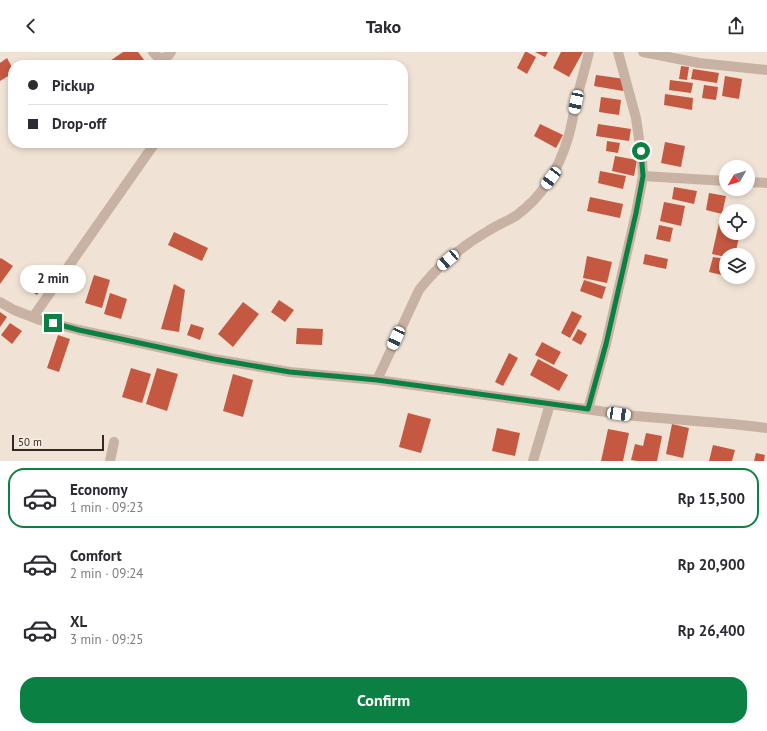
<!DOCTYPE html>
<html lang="en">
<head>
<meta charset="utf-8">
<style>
	body { margin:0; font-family:"PT Sans",sans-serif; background:#f7f7f7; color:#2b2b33; height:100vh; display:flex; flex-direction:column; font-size:15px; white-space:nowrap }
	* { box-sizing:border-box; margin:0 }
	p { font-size:13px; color:#7c7c81 }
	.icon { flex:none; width:22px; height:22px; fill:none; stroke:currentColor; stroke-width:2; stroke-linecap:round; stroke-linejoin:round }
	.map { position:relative; height:409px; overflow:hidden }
	.side { display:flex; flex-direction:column; background:#fff; flex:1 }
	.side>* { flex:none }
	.top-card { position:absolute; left:8px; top:8px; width:400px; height:88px; border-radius:16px; box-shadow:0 2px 6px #0003; display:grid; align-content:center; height:88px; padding:0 20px; background:#fff }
	.needle { width:26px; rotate:232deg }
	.fabs { position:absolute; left:719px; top:108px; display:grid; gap:8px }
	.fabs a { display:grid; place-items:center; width:36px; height:36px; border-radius:50%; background:#fff; box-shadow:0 2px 6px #0003; font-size:20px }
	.scale { position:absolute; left:12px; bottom:10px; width:92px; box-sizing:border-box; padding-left:4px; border:2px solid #332825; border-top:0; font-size:11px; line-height:14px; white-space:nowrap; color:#332825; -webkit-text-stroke:3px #f8ede2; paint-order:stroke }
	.end { position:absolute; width:18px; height:18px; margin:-9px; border:5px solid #0b8043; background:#fff; box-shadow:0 0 0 2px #fff }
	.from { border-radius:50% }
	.bubble { position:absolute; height:28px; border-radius:14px; background:#fff; box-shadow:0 2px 6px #0003; font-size:13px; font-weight:800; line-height:28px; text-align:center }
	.car { position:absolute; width:12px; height:24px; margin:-12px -6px; border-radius:5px; box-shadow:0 0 3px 1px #0007; background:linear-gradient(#fff 24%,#345 0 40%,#fff 0 76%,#345 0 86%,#fff 0) }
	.top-card b { display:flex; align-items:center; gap:14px; height:38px; font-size:15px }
	.top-card b+b { border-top:1px solid #e1e1e2 }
	.top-card i { width:10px; height:10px; background:#2b2b33 }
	ul { padding:7px 0 0; list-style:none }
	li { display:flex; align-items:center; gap:12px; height:60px; margin:0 8px 6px; padding:0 12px; border:2px solid transparent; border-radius:16px }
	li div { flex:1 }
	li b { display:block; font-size:15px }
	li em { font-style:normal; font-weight:800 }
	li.selected { border-color:#0b8043 }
	li>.icon { width:36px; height:36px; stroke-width:1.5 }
	.button { display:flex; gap:8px; margin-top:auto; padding:8px 20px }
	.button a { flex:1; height:46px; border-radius:16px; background:#0b8043; color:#fff; font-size:16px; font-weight:800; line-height:46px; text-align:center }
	header { display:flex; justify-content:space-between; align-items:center; height:52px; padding:0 20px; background:#fff; font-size:18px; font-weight:800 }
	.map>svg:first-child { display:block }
</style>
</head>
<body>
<header><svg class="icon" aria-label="back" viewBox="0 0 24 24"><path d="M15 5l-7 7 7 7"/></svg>Tako<svg class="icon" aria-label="share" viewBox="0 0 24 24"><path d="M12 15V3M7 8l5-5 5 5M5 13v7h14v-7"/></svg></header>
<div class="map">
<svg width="767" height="409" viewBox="0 0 767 409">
	<rect width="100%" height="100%" fill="#f0e3d6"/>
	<g fill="#c55840">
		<path d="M123,0H138L148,13H104Z"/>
		<path d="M525,0H527L536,5L527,22L517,16Z"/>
		<path d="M535,0H548L545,5Z"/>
		<path d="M561,0H583L569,25L553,16Z"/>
		<path d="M7,6L13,17V21L0,29V11Z"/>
		<path d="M681,14L689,15L687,28L679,27Z"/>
		<path d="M693,17L719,21L717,31L691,27Z"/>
		<path d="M596,23L625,27L623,39L594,34Z"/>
		<path d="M725,24L742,27L739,47L722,44Z"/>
		<path d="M670,28L693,31L691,41L669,38Z"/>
		<path d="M704,33L718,35L716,48L702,46Z"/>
		<path d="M665,42L693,46L692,58L664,53Z"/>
		<path d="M601,45L621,48L619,63L599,60Z"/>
		<path d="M540,72L563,83L556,96L534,84Z"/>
		<path d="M598,72L631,77L629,89L596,84Z"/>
		<path d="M607,89L620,91L618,101L606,99Z"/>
		<path d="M665,90L685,94L681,115L661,111Z"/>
		<path d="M615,104L637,108L634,124L612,119Z"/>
		<path d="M600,119L626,124L623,137L598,131Z"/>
		<path d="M674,135L697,139L694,152L672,147Z"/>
		<path d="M709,141L726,144L722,162L706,158Z"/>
		<path d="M590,145L623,152L620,166L587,159Z"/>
		<path d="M664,150L685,154L681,174L660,169Z"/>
		<path d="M719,171L726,172V181H740L735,203H726V205L712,202Z"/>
		<path d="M659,173L673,176L670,190L656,187Z"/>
		<path d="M174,180L208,196L202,209L168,193Z"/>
		<path d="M645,202L668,207L666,217L643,212Z"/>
		<path d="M587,204L612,210L607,231L583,226Z"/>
		<path d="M713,205L726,207V224L709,220Z"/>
		<path d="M1,206L13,214L0,232V207Z"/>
		<path d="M39,213L52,223L37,243L23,234Z"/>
		<path d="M94,223L110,228L102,256L85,251Z"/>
		<path d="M584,228L606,235L602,247L580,239Z"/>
		<path d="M174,232L185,238L179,280L161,277Z"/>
		<path d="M110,241L127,247L121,267L104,262Z"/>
		<path d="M279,248L294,258L285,270L271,260Z"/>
		<path d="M243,250L259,262L233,295L218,282Z"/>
		<path d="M572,259L582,264L570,286L561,281Z"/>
		<path d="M0,260L7,265L0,275Z"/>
		<path d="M10,271L22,279L12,292L1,283Z"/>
		<path d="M191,272L204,276L200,288L187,283Z"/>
		<path d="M297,276L323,277L322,293L296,292Z"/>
		<path d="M578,277L587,282L581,293L572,288Z"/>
		<path d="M58,283L70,287L59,320L47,316Z"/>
		<path d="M542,290L561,300L554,313L535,303Z"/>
		<path d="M509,301L518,306L503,334L495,330Z"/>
		<path d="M538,307L568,323L559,339L530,323Z"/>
		<path d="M131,316L151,322L142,351L122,345Z"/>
		<path d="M157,316L178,322L167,359L146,352Z"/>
		<path d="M233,322L253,328L243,365L223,359Z"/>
		<path d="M408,361L431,367L421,401L399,395Z"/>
		<path d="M672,372L689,376L683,406L666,402Z"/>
		<path d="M497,376L520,381L515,404L492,399Z"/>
		<path d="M608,377L629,381L623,409H601Z"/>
		<path d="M646,381L662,384L657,409H637L631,408L635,392L643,394Z"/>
		<path d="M713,393L735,398L732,409H709Z"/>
		<path d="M756,401L765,403L764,409H754Z"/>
	</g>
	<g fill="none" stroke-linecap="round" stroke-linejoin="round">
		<g stroke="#c8b2a3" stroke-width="10">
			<path d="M153,0L160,7L168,4L171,0"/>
			<path d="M643,0L699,11L767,18"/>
			<path d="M643,124L726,129"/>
			<path d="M748,130L767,131"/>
			<path d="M0,250L14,258L40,268L79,278L214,307L290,320L377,328L635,364L732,372L767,376"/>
			<path d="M33,265L155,91"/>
			<path d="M377,328L419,238C437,215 462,194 488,179C497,173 508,169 517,163C543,144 559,116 568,86C572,74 573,62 576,50C580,33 585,17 589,0"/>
			<path d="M588,357L606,292L636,161L643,124L642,108L636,66L618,0"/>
			<path d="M110,409L114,390"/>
			<path d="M533,409L550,352"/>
		</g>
	</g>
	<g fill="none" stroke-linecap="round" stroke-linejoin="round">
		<path stroke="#0b8043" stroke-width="5" d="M53,271L79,278L214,307L290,320L377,328L588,357L606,292L636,161L643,124L641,99"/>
	</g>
</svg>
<div class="fabs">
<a><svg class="needle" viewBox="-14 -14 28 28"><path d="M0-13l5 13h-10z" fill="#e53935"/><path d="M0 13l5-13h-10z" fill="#7c7c81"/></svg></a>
<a><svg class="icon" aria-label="locate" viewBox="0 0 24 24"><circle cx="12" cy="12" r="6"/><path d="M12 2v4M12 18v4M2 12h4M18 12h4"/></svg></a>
<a><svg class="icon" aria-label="layers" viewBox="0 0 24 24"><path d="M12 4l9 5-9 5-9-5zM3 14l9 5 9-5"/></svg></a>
</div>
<div class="scale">50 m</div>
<i class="end from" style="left:641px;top:99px"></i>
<i class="end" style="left:53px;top:271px"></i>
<div class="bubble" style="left:20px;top:213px;width:66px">2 min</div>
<i class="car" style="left:576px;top:50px;rotate:192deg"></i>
<i class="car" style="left:551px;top:126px;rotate:217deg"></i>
<i class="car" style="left:448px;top:208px;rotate:229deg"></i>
<i class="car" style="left:396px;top:286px;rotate:205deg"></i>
<i class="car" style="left:619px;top:362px;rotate:98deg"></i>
<div class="top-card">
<b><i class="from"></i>Pickup</b>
<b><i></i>Drop-off</b>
</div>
</div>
<section class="side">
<ul>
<li class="selected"><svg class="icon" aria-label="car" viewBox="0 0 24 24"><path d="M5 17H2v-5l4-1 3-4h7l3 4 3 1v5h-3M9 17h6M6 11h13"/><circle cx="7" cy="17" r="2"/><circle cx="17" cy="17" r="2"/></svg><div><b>Economy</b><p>1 min · 09:23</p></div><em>Rp 15,500</em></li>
<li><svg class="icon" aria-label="car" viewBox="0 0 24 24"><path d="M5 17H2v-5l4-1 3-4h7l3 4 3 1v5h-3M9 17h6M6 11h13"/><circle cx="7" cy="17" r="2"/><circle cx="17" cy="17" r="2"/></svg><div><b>Comfort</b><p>2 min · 09:24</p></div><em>Rp 20,900</em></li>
<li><svg class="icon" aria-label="car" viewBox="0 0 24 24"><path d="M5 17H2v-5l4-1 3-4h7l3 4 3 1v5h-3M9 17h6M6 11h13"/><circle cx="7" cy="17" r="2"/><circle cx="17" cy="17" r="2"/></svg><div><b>XL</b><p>3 min · 09:25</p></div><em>Rp 26,400</em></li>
</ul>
<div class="button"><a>Confirm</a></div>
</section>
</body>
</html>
